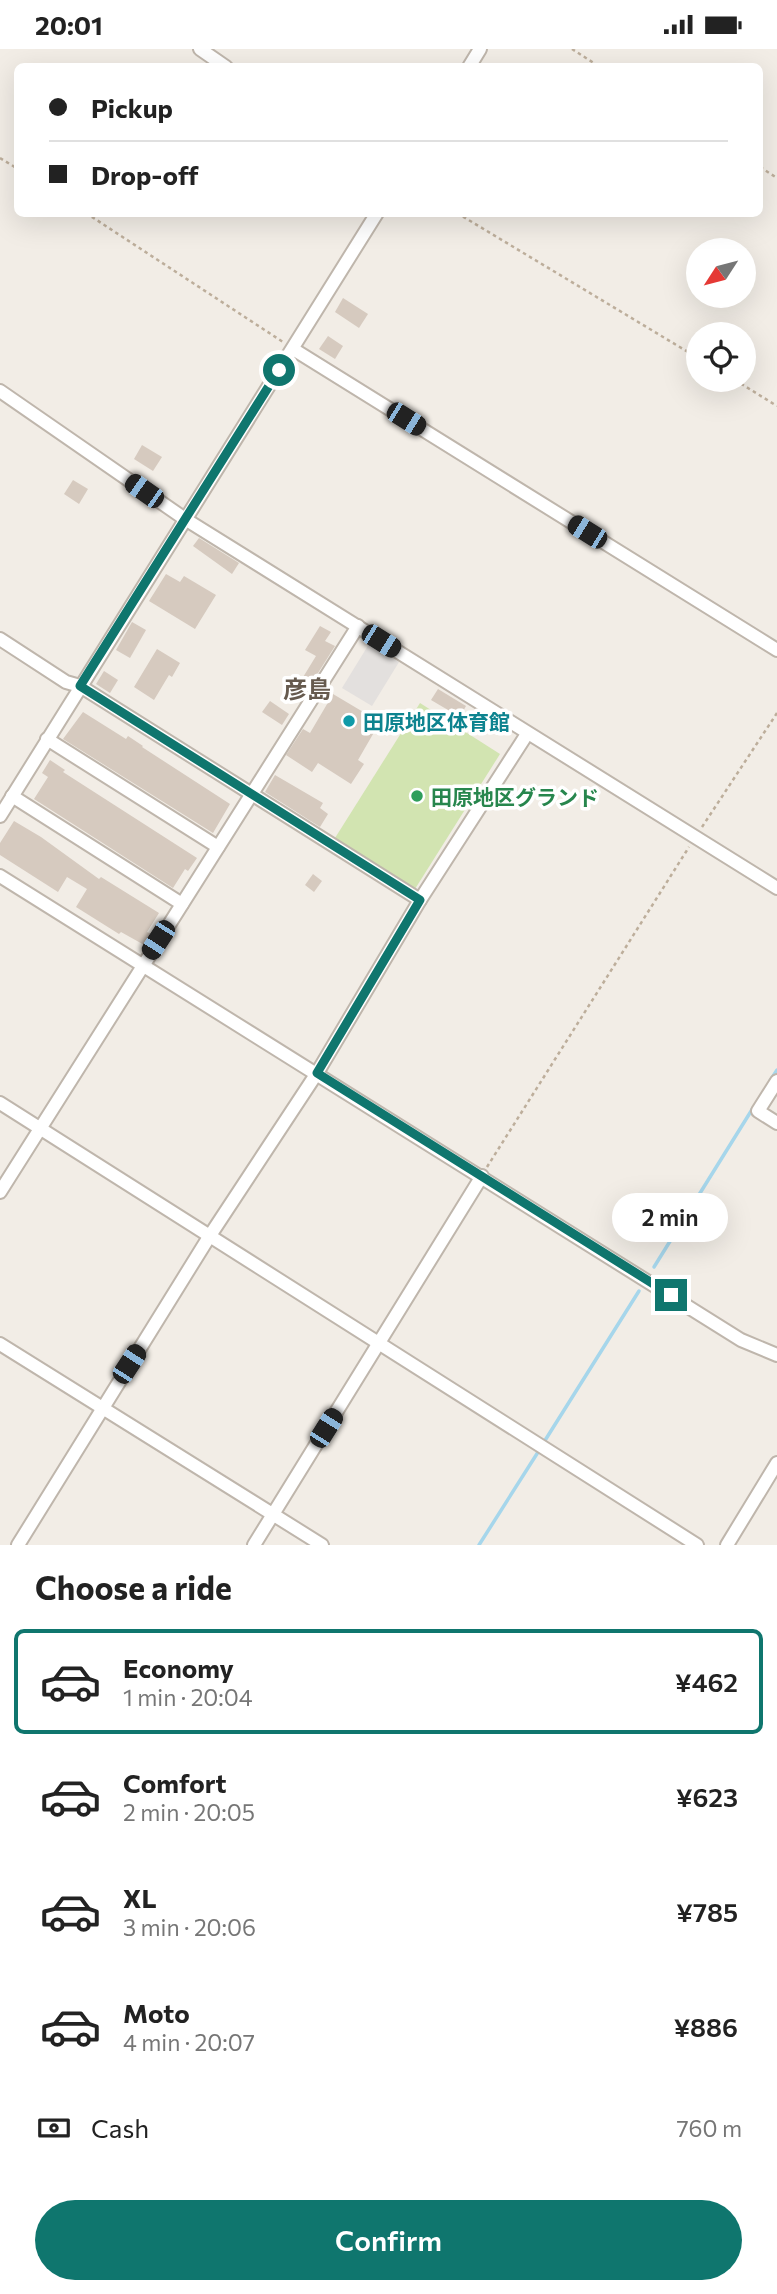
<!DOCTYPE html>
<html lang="en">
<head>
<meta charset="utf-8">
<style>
	body { margin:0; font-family:Commissioner,"Noto Sans JP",sans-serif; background:#f6f6f6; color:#222; height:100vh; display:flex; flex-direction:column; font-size:26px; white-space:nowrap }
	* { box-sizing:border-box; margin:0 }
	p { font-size:23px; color:#767676 }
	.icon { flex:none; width:38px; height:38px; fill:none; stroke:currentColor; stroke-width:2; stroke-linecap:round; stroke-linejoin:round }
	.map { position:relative; height:1496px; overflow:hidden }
	.panel { display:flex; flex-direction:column; background:#fff; flex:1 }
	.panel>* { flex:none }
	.banner { position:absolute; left:14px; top:14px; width:749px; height:154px; border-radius:10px; box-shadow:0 7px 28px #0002; display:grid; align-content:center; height:154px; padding:0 35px; background:#fff }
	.needle { width:46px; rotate:234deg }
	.tools { position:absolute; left:686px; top:189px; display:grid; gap:14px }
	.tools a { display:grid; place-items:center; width:70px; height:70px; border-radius:50%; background:#fff; box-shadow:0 7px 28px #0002; font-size:35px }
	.end { position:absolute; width:32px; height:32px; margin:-16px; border:9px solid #0f766e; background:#fff; box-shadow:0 0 0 4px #fff }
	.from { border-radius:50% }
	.bubble { position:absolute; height:49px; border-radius:24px; background:#fff; box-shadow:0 7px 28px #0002; font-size:23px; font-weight:600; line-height:49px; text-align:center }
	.car { position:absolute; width:21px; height:42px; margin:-21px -10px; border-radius:9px; box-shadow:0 0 5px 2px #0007; background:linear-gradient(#222 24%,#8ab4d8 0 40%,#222 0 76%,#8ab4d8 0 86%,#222 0) }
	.banner b { display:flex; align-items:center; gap:24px; height:66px; font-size:26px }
	.banner b+b { border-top:2px solid #e0e0e0 }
	.banner i { width:18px; height:18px; background:#222 }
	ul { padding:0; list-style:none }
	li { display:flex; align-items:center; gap:21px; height:105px; margin:0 14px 10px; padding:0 21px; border:4px solid transparent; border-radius:10px }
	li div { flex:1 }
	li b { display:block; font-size:26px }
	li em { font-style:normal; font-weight:600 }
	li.active { border-color:#0f766e }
	li>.icon { width:63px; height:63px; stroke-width:1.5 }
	h2 { padding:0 35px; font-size:32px; line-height:84px }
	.pay { display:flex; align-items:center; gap:18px; height:77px; padding:0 35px; font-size:26px }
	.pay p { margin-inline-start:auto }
	.button { display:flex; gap:14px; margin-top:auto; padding:14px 35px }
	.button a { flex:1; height:80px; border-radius:42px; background:#0f766e; color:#fff; font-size:28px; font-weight:600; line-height:80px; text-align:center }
	.status { display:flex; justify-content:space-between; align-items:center; height:49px; padding:0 35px; background:#fff; direction:ltr }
	.status svg { height:19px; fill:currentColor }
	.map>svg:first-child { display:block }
</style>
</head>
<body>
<div class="status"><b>20:01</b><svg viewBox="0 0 49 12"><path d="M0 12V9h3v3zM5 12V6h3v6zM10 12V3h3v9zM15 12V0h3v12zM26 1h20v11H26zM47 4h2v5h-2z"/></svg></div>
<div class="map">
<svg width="777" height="1496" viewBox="0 0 777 1496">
	<rect width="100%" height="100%" fill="#f2ede6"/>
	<path fill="#d2e4b1" d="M420,654L500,705L415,840L335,789Z"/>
	<path fill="#e3e0de" d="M369,595L399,613L372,657L342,639Z"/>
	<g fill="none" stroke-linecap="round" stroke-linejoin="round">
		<g stroke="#a6d6eb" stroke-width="3.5">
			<path d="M770,1032L777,1021"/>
			<path d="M654,1218L753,1059"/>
			<path d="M544,1393L639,1242"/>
			<path d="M479,1496L540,1400"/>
		</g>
	</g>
	<g fill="#d6cabf">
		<path d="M343,249L368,265L359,279L335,263Z"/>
		<path d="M328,287L343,297L335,310L319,300Z"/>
		<path d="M142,396L162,408L153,422L134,410Z"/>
		<path d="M73,431L88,440L79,455L64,445Z"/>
		<path d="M199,489L239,514L232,525L193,497Z"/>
		<path d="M166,525L180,533L184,527L216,546L195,580L149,552Z"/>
		<path d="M132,573L146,581L130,609L116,601Z"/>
		<path d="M320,577L331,583L325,592L335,597L306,643L297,638L316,607L305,601Z"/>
		<path d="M157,600L180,614L172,628L169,626L154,651L134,638Z"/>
		<path d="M104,622L118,631L110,644L96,635Z"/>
		<path d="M438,640L466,657L460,668L431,651Z"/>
		<path d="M333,645L380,673L358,711L364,715L351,735L318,714L312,723L286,706L303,680L310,684Z"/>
		<path d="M270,652L289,665L282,676L262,663Z"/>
		<path d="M83,663L126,690L128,687L143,697L142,698L230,755L213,784L63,690Z"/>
		<path d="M50,711L65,721L63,723L197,809L188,822L185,820L173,839L34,750L48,728L42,724Z"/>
		<path d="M275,726L323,754L320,759L328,765L320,778L265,743Z"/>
		<path d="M14,772L41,788L99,830L101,828L159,864L147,883L152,885L146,897L121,883L119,885L76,858L87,840L67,828L58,843L0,806V794Z"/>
		<path d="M313,825L322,832L314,843L305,836Z"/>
	</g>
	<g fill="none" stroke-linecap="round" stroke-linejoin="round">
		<g stroke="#bfb6ac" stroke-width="16">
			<g id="minor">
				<path d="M200,0L226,18"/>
				<path d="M469,18L480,0"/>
				<path d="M293,300L777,601"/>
				<path d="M0,342L185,470L777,839"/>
				<path d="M0,590L66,633L80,637L420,851"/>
				<path d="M47,690L218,798"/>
				<path d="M12,747L182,855"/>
				<path d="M0,767L377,164"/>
				<path d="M0,827L741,1291L777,1306"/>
				<path d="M777,1032L758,1062L777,1074"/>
				<path d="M0,1054L697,1496"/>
				<path d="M0,1143L358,577"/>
				<path d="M0,1295L322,1496"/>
				<path d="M18,1496L209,1188L317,1024L420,851L527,685"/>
				<path d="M254,1496L482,1127"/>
				<path d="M727,1496L777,1414"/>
			</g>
		</g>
		<g stroke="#bdae9b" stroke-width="2.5" stroke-dasharray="3.5 3.5" stroke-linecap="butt">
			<path d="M572,0L600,18"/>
			<path d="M0,109L18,120"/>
			<path d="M760,118L777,129"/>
			<path d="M86,164L283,293"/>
			<path d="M457,164L698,309"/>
			<path d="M735,331L777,357"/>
			<path d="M702,778L777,664"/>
			<path d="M487,1118L689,798"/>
		</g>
		<use href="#minor" stroke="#fff" stroke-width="12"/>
	</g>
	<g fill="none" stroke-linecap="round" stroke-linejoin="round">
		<path stroke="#0f766e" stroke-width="9" d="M279,321L80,637L420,851L317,1024L671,1246"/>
	</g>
	<circle fill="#0f9aa8" stroke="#fff" stroke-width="2.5" cx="349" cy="672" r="7"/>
	<circle fill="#2e9e5b" stroke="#fff" stroke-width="2.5" cx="417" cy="747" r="7"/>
	<g text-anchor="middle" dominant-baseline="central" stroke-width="7" stroke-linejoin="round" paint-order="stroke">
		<g font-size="21" font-weight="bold" fill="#0d838f" stroke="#fff" text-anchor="start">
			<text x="363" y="672">田原地区体育館</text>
		</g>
		<g font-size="21" font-weight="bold" fill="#27864d" stroke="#fff" text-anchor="start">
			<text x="431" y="747">田原地区グランド</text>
		</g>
		<g font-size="24" font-weight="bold" fill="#665a4e" stroke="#fff">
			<text x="307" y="639">彦島</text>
		</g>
	</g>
</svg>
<div class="tools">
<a><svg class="needle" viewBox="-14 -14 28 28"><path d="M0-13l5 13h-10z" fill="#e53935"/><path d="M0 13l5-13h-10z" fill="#767676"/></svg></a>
<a><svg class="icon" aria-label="locate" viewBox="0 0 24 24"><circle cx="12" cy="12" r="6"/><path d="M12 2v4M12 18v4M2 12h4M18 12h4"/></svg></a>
</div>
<i class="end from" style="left:279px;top:321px"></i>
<i class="end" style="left:671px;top:1246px"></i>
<div class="bubble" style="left:612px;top:1144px;width:116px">2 min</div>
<i class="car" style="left:406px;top:370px;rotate:122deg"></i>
<i class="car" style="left:144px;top:442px;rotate:305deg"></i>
<i class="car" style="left:587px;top:483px;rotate:302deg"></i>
<i class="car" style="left:381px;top:592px;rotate:122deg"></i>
<i class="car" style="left:158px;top:891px;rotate:213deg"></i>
<i class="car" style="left:129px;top:1315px;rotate:33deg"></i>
<i class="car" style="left:326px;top:1379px;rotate:32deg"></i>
<div class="banner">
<b><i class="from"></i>Pickup</b>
<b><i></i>Drop-off</b>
</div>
</div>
<section class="panel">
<h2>Choose a ride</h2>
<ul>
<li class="active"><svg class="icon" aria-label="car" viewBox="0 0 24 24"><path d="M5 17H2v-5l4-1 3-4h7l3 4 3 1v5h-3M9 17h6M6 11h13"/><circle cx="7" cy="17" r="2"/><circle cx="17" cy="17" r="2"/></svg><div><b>Economy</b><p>1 min · 20:04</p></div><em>¥462</em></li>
<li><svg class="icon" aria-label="car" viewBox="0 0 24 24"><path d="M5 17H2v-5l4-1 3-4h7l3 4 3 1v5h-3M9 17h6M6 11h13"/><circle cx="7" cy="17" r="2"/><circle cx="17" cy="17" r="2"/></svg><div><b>Comfort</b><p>2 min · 20:05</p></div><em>¥623</em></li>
<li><svg class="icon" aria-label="car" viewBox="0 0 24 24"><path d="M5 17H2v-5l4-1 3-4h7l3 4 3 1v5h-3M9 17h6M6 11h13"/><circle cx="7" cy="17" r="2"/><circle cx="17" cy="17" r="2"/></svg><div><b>XL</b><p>3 min · 20:06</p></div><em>¥785</em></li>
<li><svg class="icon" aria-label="car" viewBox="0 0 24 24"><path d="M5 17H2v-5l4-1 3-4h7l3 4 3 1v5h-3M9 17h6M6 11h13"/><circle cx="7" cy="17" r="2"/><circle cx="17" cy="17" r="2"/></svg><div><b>Moto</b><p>4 min · 20:07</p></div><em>¥886</em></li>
</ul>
<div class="pay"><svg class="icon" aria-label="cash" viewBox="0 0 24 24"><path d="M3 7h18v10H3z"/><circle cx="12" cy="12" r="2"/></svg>Cash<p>760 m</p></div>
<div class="button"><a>Confirm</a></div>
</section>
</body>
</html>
